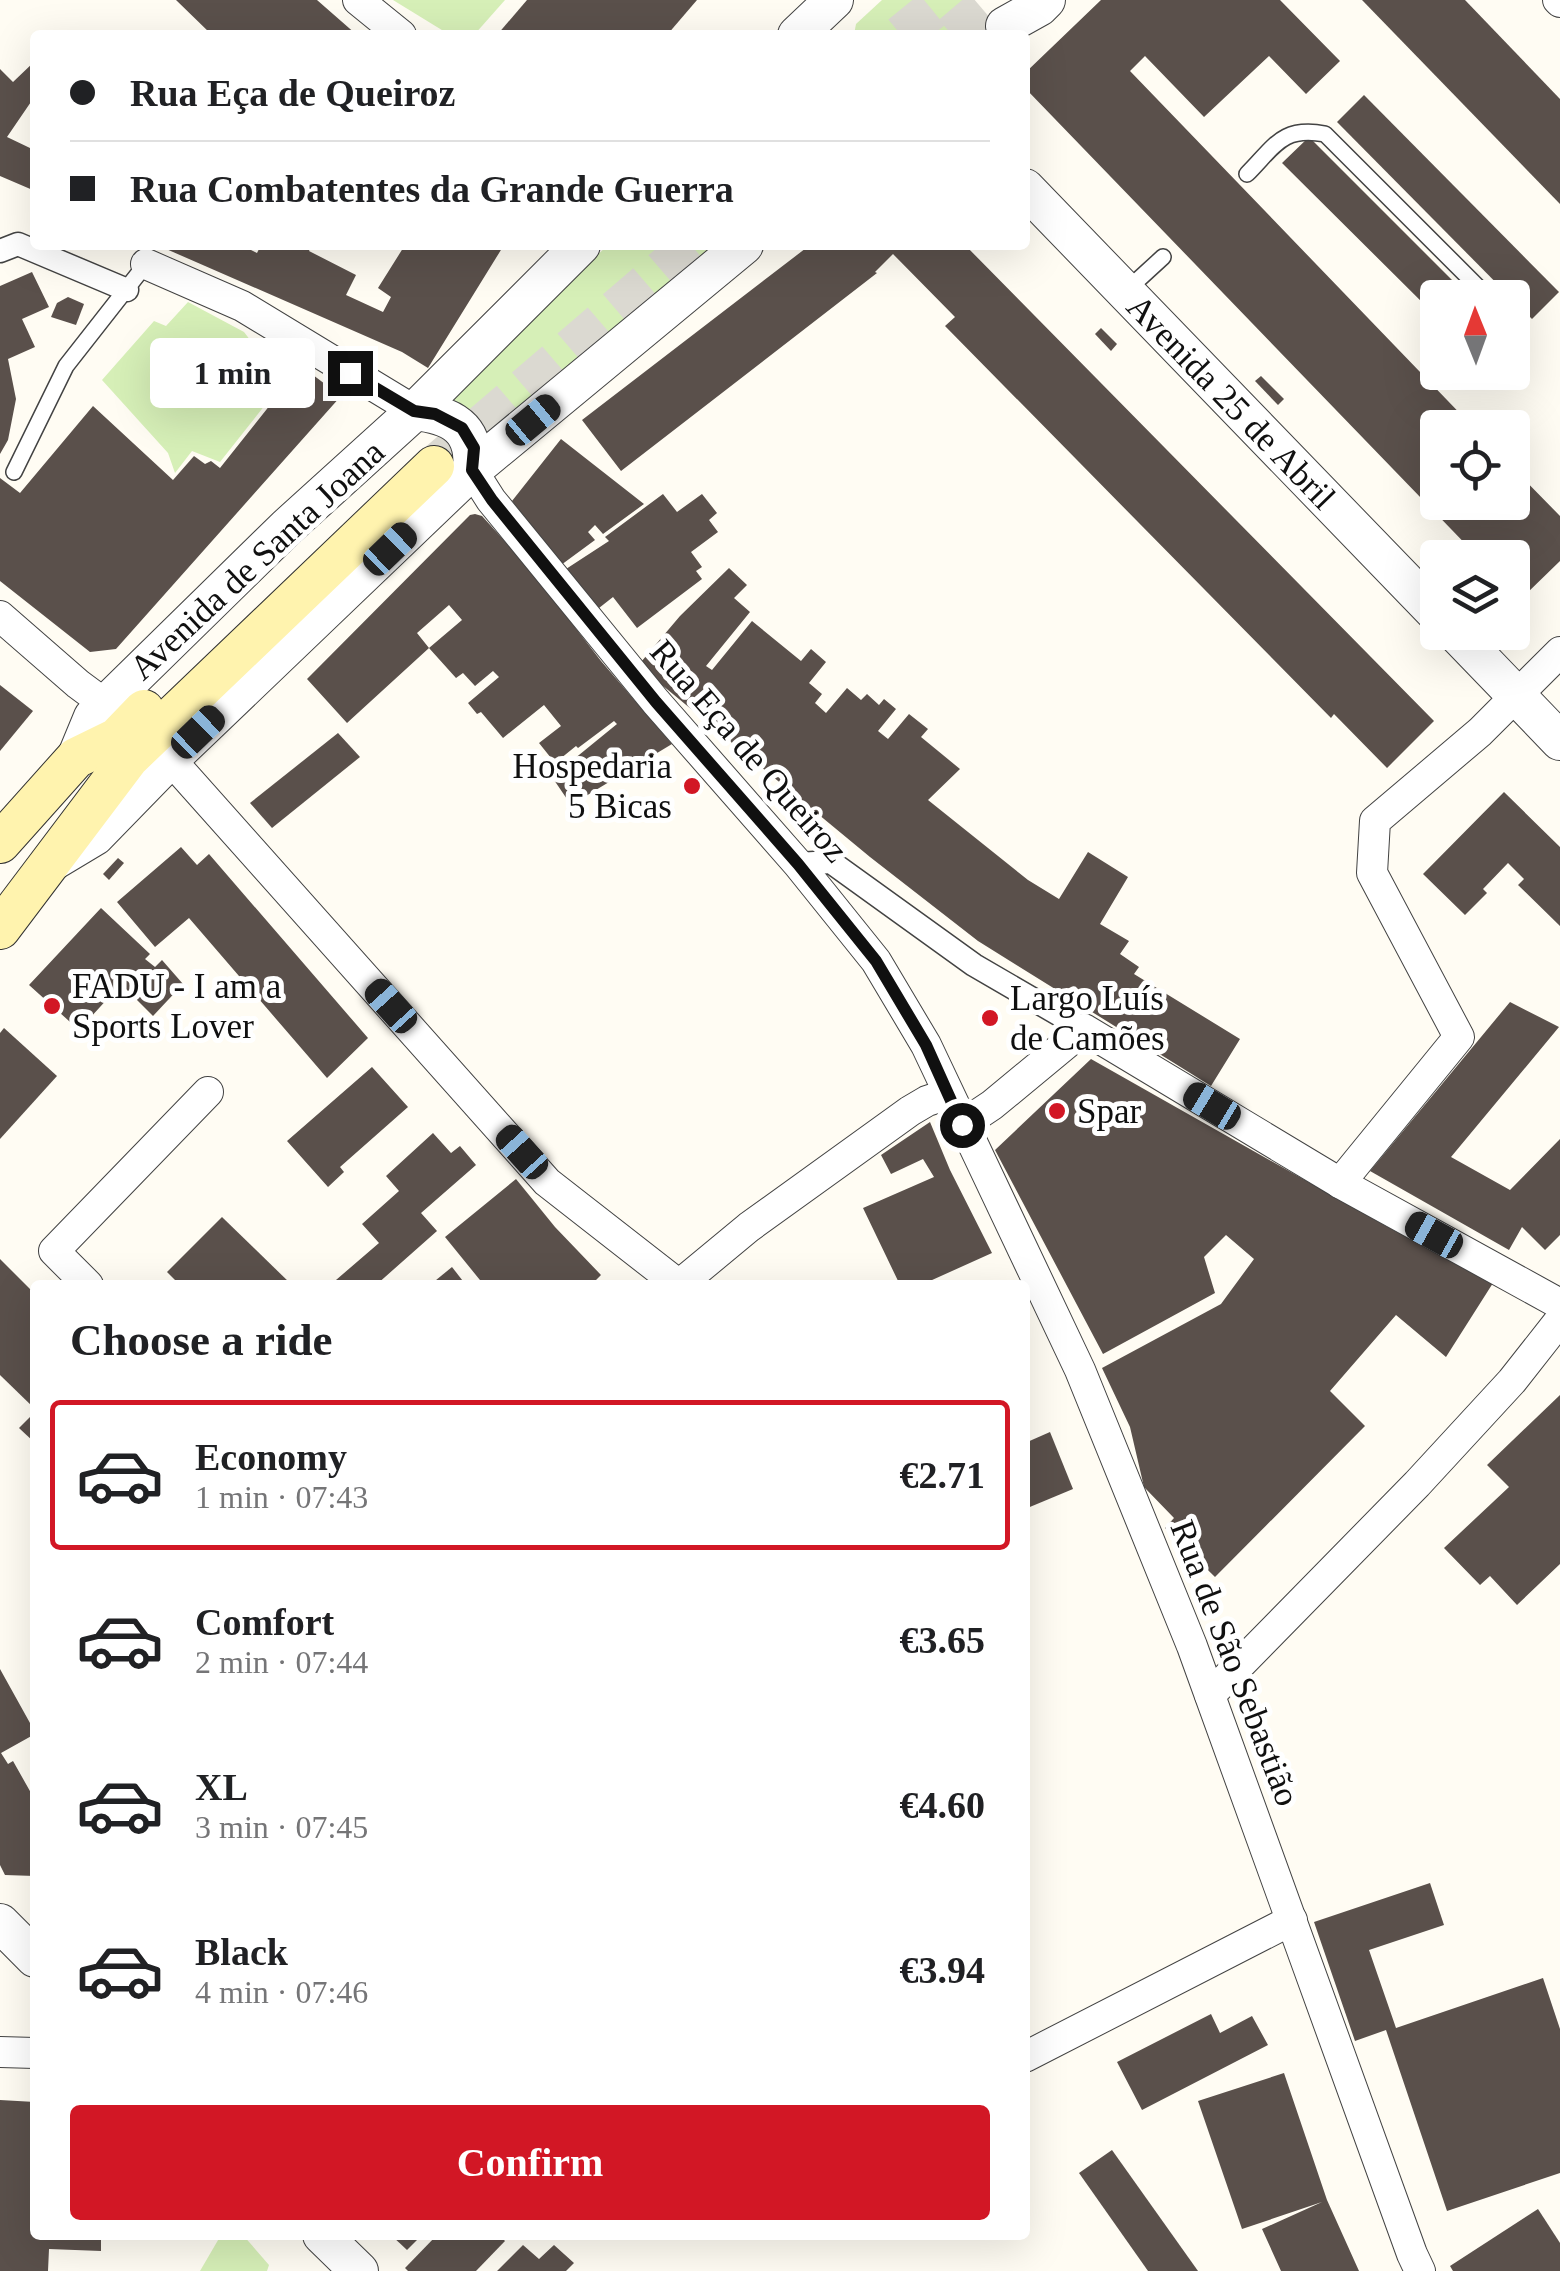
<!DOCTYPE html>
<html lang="en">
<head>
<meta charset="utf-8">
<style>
	body { margin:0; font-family:"Times New Roman",serif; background:#f2f2f2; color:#202124; height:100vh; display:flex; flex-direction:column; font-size:38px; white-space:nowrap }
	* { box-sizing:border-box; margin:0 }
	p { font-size:32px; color:#757577 }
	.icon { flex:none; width:55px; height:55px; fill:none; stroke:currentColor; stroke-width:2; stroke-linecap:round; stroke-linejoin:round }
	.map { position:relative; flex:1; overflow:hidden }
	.sheet { position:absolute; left:30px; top:1280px; width:1000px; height:960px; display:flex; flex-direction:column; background:#fff; border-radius:10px; box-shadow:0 10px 40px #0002 }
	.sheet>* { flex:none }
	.top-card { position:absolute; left:30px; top:30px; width:1000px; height:220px; border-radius:10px; box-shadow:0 10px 40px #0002; display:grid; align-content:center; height:220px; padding:0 40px; background:#fff }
	.needle { width:65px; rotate:359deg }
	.tools { position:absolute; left:1420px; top:280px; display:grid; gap:20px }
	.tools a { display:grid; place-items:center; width:110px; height:110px; border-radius:10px; background:#fff; box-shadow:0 10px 40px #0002; font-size:50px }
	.end { position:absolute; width:45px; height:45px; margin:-22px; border:12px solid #101010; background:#fff; box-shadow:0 0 0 5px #fff }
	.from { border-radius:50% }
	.bubble { position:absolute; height:70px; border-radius:10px; background:#fff; box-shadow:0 10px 40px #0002; font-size:32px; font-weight:700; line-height:70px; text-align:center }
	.car { position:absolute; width:30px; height:60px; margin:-30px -15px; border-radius:12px; box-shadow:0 0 8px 2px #0007; background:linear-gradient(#222 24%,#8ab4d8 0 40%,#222 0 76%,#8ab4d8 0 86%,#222 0) }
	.top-card b { display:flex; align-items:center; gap:35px; height:95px; font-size:38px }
	.top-card b+b { border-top:2px solid #e0e0e0 }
	.top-card i { width:25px; height:25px; background:#202124 }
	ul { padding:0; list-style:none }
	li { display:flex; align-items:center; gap:30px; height:150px; margin:0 20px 15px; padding:0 20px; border:5px solid transparent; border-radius:10px }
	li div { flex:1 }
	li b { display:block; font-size:38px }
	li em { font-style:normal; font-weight:700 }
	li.active { border-color:#d21725 }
	li>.icon { width:90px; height:90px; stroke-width:1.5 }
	h2 { padding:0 40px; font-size:45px; line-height:120px }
	.cta { display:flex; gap:20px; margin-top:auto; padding:20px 40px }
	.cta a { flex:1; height:115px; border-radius:10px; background:#d21725; color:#fff; font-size:40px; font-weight:700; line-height:115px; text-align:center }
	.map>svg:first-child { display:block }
</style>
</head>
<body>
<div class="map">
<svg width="1560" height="2271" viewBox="0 0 1560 2271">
	<rect width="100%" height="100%" fill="#fffcf3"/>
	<g fill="#d6efb7">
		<path d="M393,0H505L474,35H450Z"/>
		<path d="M882,0H973L975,25L973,35H854L856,24Z"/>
		<path d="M608,245H719L487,440L473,412L446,397Z"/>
		<path d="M188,302L244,332L254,345L295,367L220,462L192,451L175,473L168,453L102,380L154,321L166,326Z"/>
		<path d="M221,2235H243L269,2265L267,2271H200Z"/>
	</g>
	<g fill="#5a504b">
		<path d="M176,0H317L357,35L242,33L212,35Z"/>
		<path d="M527,0H697L667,35H497Z"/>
		<path d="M1101,0H1280L1340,61L1306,94L1269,56L1204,117L1145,56L1130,71L1474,428H1438V502H1512V467L1560,516V561L1520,600L1512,592V558H1479L1025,88V73Z"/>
		<path d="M1362,0H1465L1560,99V204Z"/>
		<path d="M35,61V96L7,137L30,148L35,139V191L0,176V69L13,82Z"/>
		<path d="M1364,95L1559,292L1532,319L1337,122Z"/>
		<path d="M1309,137L1470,298H1438V318L1282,163Z"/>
		<path d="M157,245H241L257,253L261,245H312L309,251L356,275L346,295L383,312L391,297L378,288L405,245H504L428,368L402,352Z"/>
		<path d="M810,245H965L1434,721L1387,768L1334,714L1331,718L945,326L955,317L893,254L875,272L877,273L621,471L582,420Z"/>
		<path d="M32,272L49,307L22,319L35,347L8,359L16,399L8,440L0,454V286Z"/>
		<path d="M68,297L84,304L76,325L51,317L57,303Z"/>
		<path d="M1101,328L1117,344L1111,351L1095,334Z"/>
		<path d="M301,366L341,396L116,649L90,652L0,581V478L20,493L93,406L173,480L194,456L205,464L211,461L220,468Z"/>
		<path d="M1261,376L1284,399L1278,405L1255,381Z"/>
		<path d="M561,439L644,504L603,534L595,525L588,532L595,540L561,565L512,501Z"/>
		<path d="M663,494L677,512L702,494L717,513L709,520L718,532L691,552L702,567L696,571L702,579L637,628L613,597L599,608L566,569L609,541L605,537Z"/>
		<path d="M475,514L482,516L530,569L601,661L672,744L571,805L552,777L617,724L614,721L578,748L576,746L555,763L539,743L561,726L544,705L503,738L481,712L477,714L468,703L499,677L493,671L475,686L463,673L456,678L429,648L462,620L449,605L417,633L429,648L347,723L307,679L470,515Z"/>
		<path d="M729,568L747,585L734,598L750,612L706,666L712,670L752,621L801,661L811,649L826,662L809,683L822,694L815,703L826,713L847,688L861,700L867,694L879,705L884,699L896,709L878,731L888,739L909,714L928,729L921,737L960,769L928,800L1028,880L1059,899L1088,852L1128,877L1100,924L1129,941L1120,954L1139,967L1134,974L1240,1039L1211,1086L978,941L870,857L662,685L641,662L680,616Z"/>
		<path d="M0,685L33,711L0,751Z"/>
		<path d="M338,733L360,757L272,828L250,803Z"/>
		<path d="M1504,792L1560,847V926L1518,885L1524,879L1508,863L1483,889L1487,893L1465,915L1423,874Z"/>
		<path d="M181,847L197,865L209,854L368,1038L327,1078L189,918L155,947L117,902Z"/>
		<path d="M118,858L124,863L109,880L103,874Z"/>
		<path d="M101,908L150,954L145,959L155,967L162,960L183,984L153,1016L121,984L79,1030L29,985Z"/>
		<path d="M1510,1002L1559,1027L1451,1157L1510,1190L1560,1139V1235L1545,1250L1522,1227L1509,1250L1370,1171Z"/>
		<path d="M4,1028L57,1076L0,1139V1033Z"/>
		<path d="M1091,1059L1386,1226L1493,1283L1446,1357L1396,1315L1330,1391L1365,1426L1215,1577L1165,1528L1174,1518L1144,1487L1130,1427L1102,1368L1221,1304L1254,1259L1226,1235L1204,1257L1215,1293L1103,1354L995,1150Z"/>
		<path d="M372,1067L408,1107L340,1167L344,1172L328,1187L287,1141Z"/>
		<path d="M930,1122L950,1170L992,1253L921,1285H900L863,1208L934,1177L923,1159L891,1174L881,1155Z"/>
		<path d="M433,1133L451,1153L460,1146L476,1165L421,1213L437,1231L376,1285H340L336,1280L379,1243L362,1224L399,1191L386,1176Z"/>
		<path d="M516,1179L555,1227L601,1275L591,1285H484L445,1237Z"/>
		<path d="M222,1217L292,1285H180L167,1272Z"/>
		<path d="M0,1259L35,1294V1409L0,1375Z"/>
		<path d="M452,1267L466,1285H430Z"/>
		<path d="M1560,1395V1564L1517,1605L1490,1576L1480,1585L1444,1548L1509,1487L1487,1465Z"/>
		<path d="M35,1412V1443L19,1428Z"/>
		<path d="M1050,1432L1073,1489L1025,1509V1443Z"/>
		<path d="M0,1669L35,1732V1734L1,1753L8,1764L13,1761L35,1800V1876L5,1875L0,1865Z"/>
		<path d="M1430,1883L1444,1925L1369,1950L1396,2028L1543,1978L1560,2029V2173L1447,2211L1386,2030L1355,2041L1314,1922Z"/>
		<path d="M1211,2014L1220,2033L1252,2016L1268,2045L1142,2110L1117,2062Z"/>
		<path d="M1284,2073L1327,2200L1359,2271H1281L1262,2229L1322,2202L1242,2229L1198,2101Z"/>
		<path d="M0,2100L35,2102V2235H101V2251L49,2249L48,2271H0Z"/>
		<path d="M1112,2150L1198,2271H1148L1079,2173Z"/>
		<path d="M1538,2209L1560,2243V2271H1453L1450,2266Z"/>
		<path d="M391,2235H422L407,2250Z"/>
		<path d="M437,2235H499L505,2241L476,2271H408L405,2268Z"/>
		<path d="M523,2245L539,2259L554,2245L574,2263L566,2271H497Z"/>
	</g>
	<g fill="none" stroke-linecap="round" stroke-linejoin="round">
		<g stroke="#dbd9d1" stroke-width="40" stroke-dasharray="40 20" stroke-linecap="butt">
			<path d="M901,35L944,0"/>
			<path d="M952,35L993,0"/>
			<path d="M434,466L691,245"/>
		</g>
		<g stroke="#434343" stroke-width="18">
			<g id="service">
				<path d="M1247,174C1275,146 1282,126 1325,134L1489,298"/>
				<path d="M1127,290L1163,257"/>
				<path d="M14,472L66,366L146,264"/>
			</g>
		</g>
		<g stroke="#434343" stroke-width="25">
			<g id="pedestrian">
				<path d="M0,251L18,244L127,290"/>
				<path d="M798,864L831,862L974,965L1084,1029"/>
			</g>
		</g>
		<g stroke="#434343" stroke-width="32">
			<g id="minor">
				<path d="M358,0L401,35"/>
				<path d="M1558,0L1560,2"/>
				<path d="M146,264L242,306L415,411"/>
				<path d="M472,470L491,500L656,702L798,864L876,961L926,1045L1080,1370L1192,1646L1412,2254L1420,2271"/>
				<path d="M0,616L78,684L105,704"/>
				<path d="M170,759L547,1182L679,1285"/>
				<path d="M962,1125L992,1105L1084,1029L1340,1183L1560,1304"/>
				<path d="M1340,1183L1459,1037L1372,873L1375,821L1480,732L1560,652"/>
				<path d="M88,1285L54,1251L208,1092"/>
				<path d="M679,1285L749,1227L910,1111L927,1101L948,1094"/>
				<path d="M1210,1695L1417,1484L1512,1381L1560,1320"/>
				<path d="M0,2052L35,2053"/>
				<path d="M1025,2057L1292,1920"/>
			</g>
		</g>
		<g stroke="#434343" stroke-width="40">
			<g id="tertiary">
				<path d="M1005,26L1039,7L1046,0"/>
				<path d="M797,35L834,0"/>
				<path d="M1025,188L1438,615"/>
				<path d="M415,411C453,415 476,429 472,470"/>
				<path d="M1455,632L1560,741"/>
				<path d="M76,758L93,717L287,527L415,411L581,245"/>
				<path d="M55,860L95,836L170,759L472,470L744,245"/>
				<path d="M0,1923L35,1958"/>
				<path d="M322,2235L359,2271"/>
			</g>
		</g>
		<g stroke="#323232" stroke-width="42">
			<g id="secondary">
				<path d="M0,843L76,758L117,738L144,710"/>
				<path d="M0,929L129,758L434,466"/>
			</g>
		</g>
		<use href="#service" stroke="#fff" stroke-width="15"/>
		<use href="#pedestrian" stroke="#fff" stroke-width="22"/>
		<use href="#minor" stroke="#fff" stroke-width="30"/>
		<use href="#tertiary" stroke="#fff" stroke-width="38"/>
		<use href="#secondary" stroke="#fff3ae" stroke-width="40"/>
	</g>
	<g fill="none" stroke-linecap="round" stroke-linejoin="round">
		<path stroke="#101010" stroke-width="12" d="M350,373L414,411L435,414L462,428L474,448L472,470L492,500L656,702L798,864L876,961L926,1045L962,1125"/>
	</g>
	<g fill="#d21725" stroke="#fff" stroke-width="4">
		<circle cx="692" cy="786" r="10"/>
		<circle cx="52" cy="1006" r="10"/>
		<circle cx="990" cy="1018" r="10"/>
		<circle cx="1057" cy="1111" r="10"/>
	</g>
	<g text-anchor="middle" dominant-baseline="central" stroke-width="10" stroke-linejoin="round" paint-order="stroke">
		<g font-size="35" fill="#101010" stroke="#fff">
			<text transform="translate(1231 402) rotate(46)">Avenida 25 de Abril</text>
			<text transform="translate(257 560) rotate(-43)">Avenida de Santa Joana</text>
			<text transform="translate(749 751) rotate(49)">Rua Eça de Queiroz</text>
			<text transform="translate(1235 1663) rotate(69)">Rua de São Sebastião</text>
		</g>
		<g font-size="35" fill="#101010" stroke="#fff" text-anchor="start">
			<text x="672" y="766" text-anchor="end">Hospedaria<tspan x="672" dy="40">5 Bicas</tspan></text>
			<text x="72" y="986">FADU - I am a<tspan x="72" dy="40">Sports Lover</tspan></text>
			<text x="1010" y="998">Largo Luís<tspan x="1010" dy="40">de Camões</tspan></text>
			<text x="1077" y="1111">Spar</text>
		</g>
	</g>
</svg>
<div class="tools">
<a><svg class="needle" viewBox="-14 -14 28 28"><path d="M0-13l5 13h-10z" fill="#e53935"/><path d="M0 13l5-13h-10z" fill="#757577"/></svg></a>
<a><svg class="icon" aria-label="locate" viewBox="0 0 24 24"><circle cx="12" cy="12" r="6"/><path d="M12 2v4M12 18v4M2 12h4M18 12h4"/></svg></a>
<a><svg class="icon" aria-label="layers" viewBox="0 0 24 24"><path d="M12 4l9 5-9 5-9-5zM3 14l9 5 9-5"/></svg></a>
</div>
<i class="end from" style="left:962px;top:1125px"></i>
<i class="end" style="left:350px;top:373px"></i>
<div class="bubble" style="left:150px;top:338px;width:165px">1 min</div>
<i class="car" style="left:533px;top:420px;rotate:50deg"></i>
<i class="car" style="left:390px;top:549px;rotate:46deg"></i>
<i class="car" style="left:198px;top:732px;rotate:46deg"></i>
<i class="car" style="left:391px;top:1006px;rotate:318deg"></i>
<i class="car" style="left:1212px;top:1106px;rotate:301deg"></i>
<i class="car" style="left:522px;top:1152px;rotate:318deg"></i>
<i class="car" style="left:1434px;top:1235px;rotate:299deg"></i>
<div class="top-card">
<b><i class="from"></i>Rua Eça de Queiroz</b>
<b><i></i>Rua Combatentes da Grande Guerra</b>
</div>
<section class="sheet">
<h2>Choose a ride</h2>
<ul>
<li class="active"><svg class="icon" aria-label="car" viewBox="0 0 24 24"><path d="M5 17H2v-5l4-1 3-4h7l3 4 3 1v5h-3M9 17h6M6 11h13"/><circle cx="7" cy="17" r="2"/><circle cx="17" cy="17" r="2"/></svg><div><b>Economy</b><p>1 min · 07:43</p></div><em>€2.71</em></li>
<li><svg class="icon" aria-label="car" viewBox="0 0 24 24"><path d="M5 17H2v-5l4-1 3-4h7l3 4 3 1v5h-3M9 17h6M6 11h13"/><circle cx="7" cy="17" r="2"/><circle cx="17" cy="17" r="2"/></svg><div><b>Comfort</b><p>2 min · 07:44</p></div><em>€3.65</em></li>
<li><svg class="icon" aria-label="car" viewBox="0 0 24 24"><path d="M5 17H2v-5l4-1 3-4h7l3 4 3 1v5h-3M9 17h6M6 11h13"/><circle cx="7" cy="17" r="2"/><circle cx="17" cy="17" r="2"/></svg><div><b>XL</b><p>3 min · 07:45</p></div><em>€4.60</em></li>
<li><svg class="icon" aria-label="car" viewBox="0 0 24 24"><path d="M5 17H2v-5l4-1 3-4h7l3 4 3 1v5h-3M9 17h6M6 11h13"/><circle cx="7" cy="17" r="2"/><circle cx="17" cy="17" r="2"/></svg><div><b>Black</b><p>4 min · 07:46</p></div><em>€3.94</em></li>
</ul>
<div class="cta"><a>Confirm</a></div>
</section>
</div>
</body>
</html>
